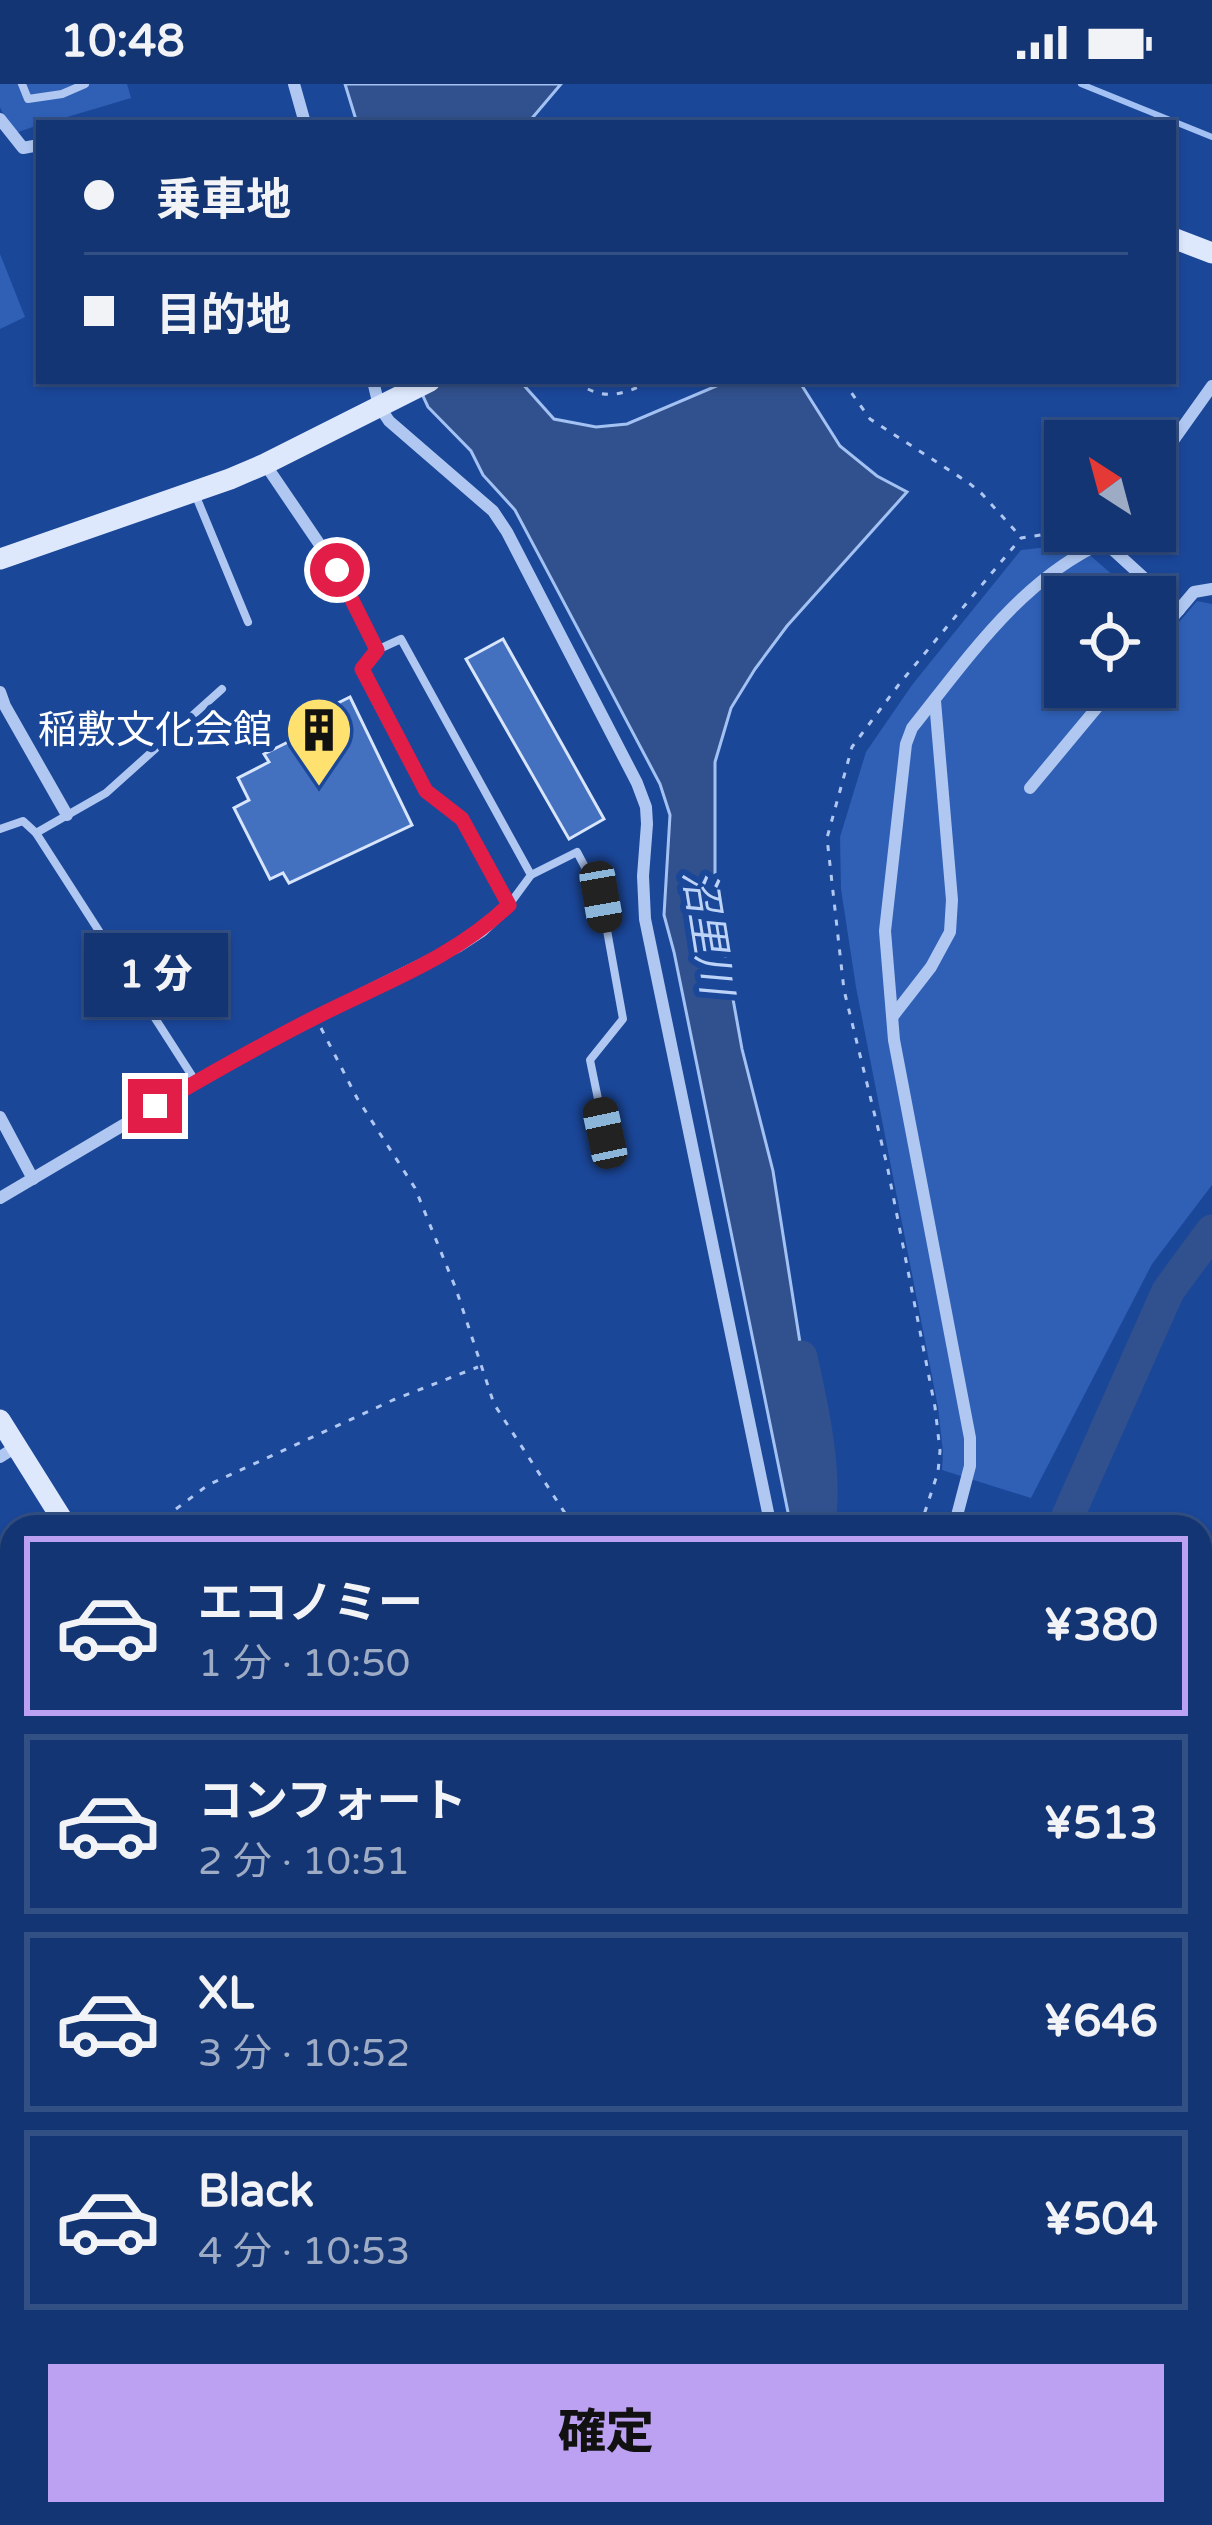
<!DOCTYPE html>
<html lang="ja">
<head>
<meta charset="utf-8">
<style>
	body { margin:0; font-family:"Varela Round","Noto Sans JP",sans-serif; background:#1d3d78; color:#f1f3f6; height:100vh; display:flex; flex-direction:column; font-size:45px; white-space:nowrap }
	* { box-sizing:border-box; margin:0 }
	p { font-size:39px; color:#9dabc4 }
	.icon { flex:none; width:66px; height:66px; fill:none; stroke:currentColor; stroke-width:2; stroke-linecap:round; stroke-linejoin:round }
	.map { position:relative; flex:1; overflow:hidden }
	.sheet { position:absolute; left:0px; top:1431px; width:1212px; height:1011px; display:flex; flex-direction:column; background:#143573; border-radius:36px 36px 0 0; box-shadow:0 3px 9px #0004,0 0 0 3px #335085 }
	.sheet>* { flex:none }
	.top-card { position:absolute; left:36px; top:36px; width:1140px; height:264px; border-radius:0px; box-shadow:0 3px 9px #0004,0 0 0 3px #335085; display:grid; align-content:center; height:264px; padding:0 48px; background:#143573 }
	.needle { width:78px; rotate:324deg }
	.controls { position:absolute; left:1044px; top:336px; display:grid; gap:24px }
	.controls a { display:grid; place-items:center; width:132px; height:132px; border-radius:0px; background:#143573; box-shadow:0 3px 9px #0004,0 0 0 3px #335085; font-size:60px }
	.end { position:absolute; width:54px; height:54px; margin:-27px; border:15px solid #e11d48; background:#fff; box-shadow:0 0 0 6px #fff }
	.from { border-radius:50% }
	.bubble { position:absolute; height:84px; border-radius:0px; background:#143573; box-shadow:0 3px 9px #0004,0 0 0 3px #335085; font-size:39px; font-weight:800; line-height:84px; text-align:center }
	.car { position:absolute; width:36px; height:72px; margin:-36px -18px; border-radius:15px; box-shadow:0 0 9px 3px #0007; background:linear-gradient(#222 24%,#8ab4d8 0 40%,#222 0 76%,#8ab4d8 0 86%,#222 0) }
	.top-card b { display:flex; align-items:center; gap:42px; height:114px; font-size:45px }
	.top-card b+b { border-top:3px solid #335085 }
	.top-card i { width:30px; height:30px; background:#f1f3f6 }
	ul { padding:21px 0 0; list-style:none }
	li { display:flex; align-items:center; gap:36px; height:180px; margin:0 24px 18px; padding:0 24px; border:6px solid #335085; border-radius:0px }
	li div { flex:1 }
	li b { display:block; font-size:45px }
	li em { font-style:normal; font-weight:800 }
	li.active { border-color:#bca0f2 }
	li>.icon { width:108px; height:108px; stroke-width:1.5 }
	.action { display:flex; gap:24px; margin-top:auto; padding:24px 48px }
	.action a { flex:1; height:138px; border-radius:0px; background:#bca0f2; color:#111; font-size:48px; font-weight:800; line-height:138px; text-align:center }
	.status { display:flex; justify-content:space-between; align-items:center; height:84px; padding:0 60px; background:#143573; direction:ltr }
	.status svg { height:33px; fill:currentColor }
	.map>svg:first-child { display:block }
</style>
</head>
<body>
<div class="status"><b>10:48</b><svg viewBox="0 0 49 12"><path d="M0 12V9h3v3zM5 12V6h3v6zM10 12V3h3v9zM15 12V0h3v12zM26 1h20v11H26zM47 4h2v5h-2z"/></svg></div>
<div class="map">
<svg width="1212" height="2441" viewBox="0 0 1212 2441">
	<rect width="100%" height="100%" fill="#1b4799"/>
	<g fill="#2f60b6">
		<path d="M0,0H127L131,14L47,39H39V41L12,50L0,23Z"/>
		<path d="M0,170L25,233L0,245Z"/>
		<path d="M1077,460L1138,513H1065V603H1155V528L1174,544L1197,517L1212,520V1101L1152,1180L1031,1414L942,1386L943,1368L938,1323L856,903L841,805L840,753L866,668L912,601L1021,466Z"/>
		<path d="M0,1724L12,1725V1809H0Z"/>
		<path d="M12,2152V2235L0,2241V2154Z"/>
	</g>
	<g fill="#31518e" stroke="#a3c2f3" stroke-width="3">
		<path d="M345,0H561L528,39H449L443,35L438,39H357Z"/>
		<path d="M416,297H520L554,335L596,343L627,340L728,297H799L840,362L877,392L907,408L787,542L755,585L731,624L715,678V815L742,965L773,1087L829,1443H791L674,868L664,831L670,731L660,700L515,426L483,391L471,367L428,323Z"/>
		<path d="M1212,1140V1154L1172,1211L1164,1202L1205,1145Z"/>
	</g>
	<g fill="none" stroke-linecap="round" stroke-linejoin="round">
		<path stroke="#a3c2f3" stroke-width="6" d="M1081,0L1212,53"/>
		<g stroke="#31518e" stroke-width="33">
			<path d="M801,1273C812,1323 828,1393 818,1443"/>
			<path d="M1063,1443L1168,1207L1212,1147"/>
		</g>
	</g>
	<g fill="#4470c0" stroke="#d7e5fb" stroke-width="3">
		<path d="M503,555L604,735L569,755L466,575Z"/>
		<path d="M350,613L412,741L289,799L283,789L270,795L234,724L249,716L238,694L269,678L264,670L314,645L308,634Z"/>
	</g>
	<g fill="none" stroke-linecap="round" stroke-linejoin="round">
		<g stroke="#b0c8f1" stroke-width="3" stroke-dasharray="6 9" stroke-linecap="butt">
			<path d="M575,297C603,318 622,311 652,297"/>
			<path d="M843,297L870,335L969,399L982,410L1020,452"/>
			<path d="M1077,447H1088"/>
			<path d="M321,944L357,1014L415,1104L456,1205L494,1320L574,1443"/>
			<path d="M152,1443L208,1401L393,1316L478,1283"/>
			<path d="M920,1443L938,1388L940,1367L935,1323L887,1081L844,906L827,754L852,663L900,599L1021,454L1067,447"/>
			<path d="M1200,1803L1212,1810"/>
		</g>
		<g stroke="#b0c8f1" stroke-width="8">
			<path d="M22,0L28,15L62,10L85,0"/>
			<path d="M195,410L248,538"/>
			<path d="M401,555L531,791L509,821L462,735L426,707L362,585L377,566Z"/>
			<path d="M0,745L23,737L36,749L196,998"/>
			<path d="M36,749L106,709L222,605"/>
			<path d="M531,791L577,768L601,813L623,935L590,976L605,1049"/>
			<path d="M501,2437L521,2438L531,2430"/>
		</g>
		<g stroke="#b0c8f1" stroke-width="12">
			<path d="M294,0L305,39"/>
			<path d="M0,35L23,64L39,61"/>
			<path d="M373,297L379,322L389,337L493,427L507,448L637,699L646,723L647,740L643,792L645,835L771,1443"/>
			<path d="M265,380L337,486L377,566"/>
			<path d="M1155,382L1212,302"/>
			<path d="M1109,447L1106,457L1110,463L1179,526"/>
			<path d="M1155,554L1194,508L1212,505"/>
			<path d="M0,608L5,622L67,731"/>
			<path d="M1030,704L1114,603"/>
			<path d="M893,932L931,883L950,848L952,816L935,617"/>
			<path d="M0,1033L33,1095"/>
			<path d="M0,1114L196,998L315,933L459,862L482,847L509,821"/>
			<path d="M0,1373L16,1363"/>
			<path d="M954,1443L970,1382V1354L894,956L885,847L906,660L912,644C968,574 1022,494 1106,457"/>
			<path d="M1200,1660L1212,1664"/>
			<path d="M1200,2030L1212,2035"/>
			<path d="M0,2044L12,2037"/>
			<path d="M1200,2163L1212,2140"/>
			<path d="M0,2253L12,2245"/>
			<path d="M1200,2300L1212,2306"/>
			<path d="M452,2430L500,2437"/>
			<path d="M861,2430L886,2441"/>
			<path d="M267,2441L269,2430"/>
			<path d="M639,2441L654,2430"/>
			<path d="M1001,2441L1007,2430"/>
		</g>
		<g stroke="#dee8fc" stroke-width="21">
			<path d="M1173,154L1212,169"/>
			<path d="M0,475L230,395L265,380L430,297"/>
			<path d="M0,1336L67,1443"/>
			<path d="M71,2441L80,2430"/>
		</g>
	</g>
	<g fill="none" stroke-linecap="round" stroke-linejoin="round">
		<path stroke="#e11d48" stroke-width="15" d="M155,1022C208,991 262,960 318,932C387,897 452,875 509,821L462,735L426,707L362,585L377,566L337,486"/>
	</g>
	<defs>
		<g id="building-pin" transform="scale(3.45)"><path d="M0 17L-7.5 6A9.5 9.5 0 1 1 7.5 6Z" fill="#ffe170" stroke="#1b4799"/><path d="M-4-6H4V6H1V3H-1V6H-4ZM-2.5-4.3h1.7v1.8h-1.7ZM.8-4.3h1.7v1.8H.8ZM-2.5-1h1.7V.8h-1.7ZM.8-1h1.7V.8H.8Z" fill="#111"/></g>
	</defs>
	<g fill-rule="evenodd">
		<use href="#building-pin" x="319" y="646"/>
	</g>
	<g text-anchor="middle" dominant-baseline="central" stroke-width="12" stroke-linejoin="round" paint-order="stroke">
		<g font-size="39" fill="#fff" stroke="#1b4799" text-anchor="end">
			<text x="272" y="646">稲敷文化会館</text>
		</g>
		<g font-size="42" font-style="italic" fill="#bdd3f7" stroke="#1b4799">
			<text transform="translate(707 848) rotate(81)">沼里川</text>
		</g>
	</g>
</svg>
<div class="controls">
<a><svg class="needle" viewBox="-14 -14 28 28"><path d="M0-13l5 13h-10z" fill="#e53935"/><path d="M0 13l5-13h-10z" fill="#9dabc4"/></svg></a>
<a><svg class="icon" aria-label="locate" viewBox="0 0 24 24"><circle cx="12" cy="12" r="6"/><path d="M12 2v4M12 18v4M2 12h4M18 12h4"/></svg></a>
</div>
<i class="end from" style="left:337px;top:486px"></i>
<i class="end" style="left:155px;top:1022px"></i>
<div class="bubble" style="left:84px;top:849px;width:144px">1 分</div>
<i class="car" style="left:601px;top:813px;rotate:170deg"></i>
<i class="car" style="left:605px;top:1049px;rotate:348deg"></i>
<div class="top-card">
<b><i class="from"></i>乗車地</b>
<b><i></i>目的地</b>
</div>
<section class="sheet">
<ul>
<li class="active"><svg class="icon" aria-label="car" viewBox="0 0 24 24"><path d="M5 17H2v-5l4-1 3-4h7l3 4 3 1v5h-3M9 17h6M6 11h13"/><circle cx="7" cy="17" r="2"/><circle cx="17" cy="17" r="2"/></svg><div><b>エコノミー</b><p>1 分 · 10:50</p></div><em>¥380</em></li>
<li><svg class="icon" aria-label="car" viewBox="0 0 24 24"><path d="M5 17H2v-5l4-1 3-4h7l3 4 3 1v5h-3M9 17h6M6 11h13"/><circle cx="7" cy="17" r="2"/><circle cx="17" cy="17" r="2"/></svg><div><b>コンフォート</b><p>2 分 · 10:51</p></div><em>¥513</em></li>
<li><svg class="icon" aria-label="car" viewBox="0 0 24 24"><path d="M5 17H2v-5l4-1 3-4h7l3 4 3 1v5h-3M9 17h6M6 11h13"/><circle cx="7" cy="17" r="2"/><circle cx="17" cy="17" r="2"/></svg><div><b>XL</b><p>3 分 · 10:52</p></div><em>¥646</em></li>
<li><svg class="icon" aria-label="car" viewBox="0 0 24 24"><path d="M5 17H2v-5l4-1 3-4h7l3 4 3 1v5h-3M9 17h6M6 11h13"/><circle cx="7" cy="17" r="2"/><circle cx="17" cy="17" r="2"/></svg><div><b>Black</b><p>4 分 · 10:53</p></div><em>¥504</em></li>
</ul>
<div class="action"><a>確定</a></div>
</section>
</div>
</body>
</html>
